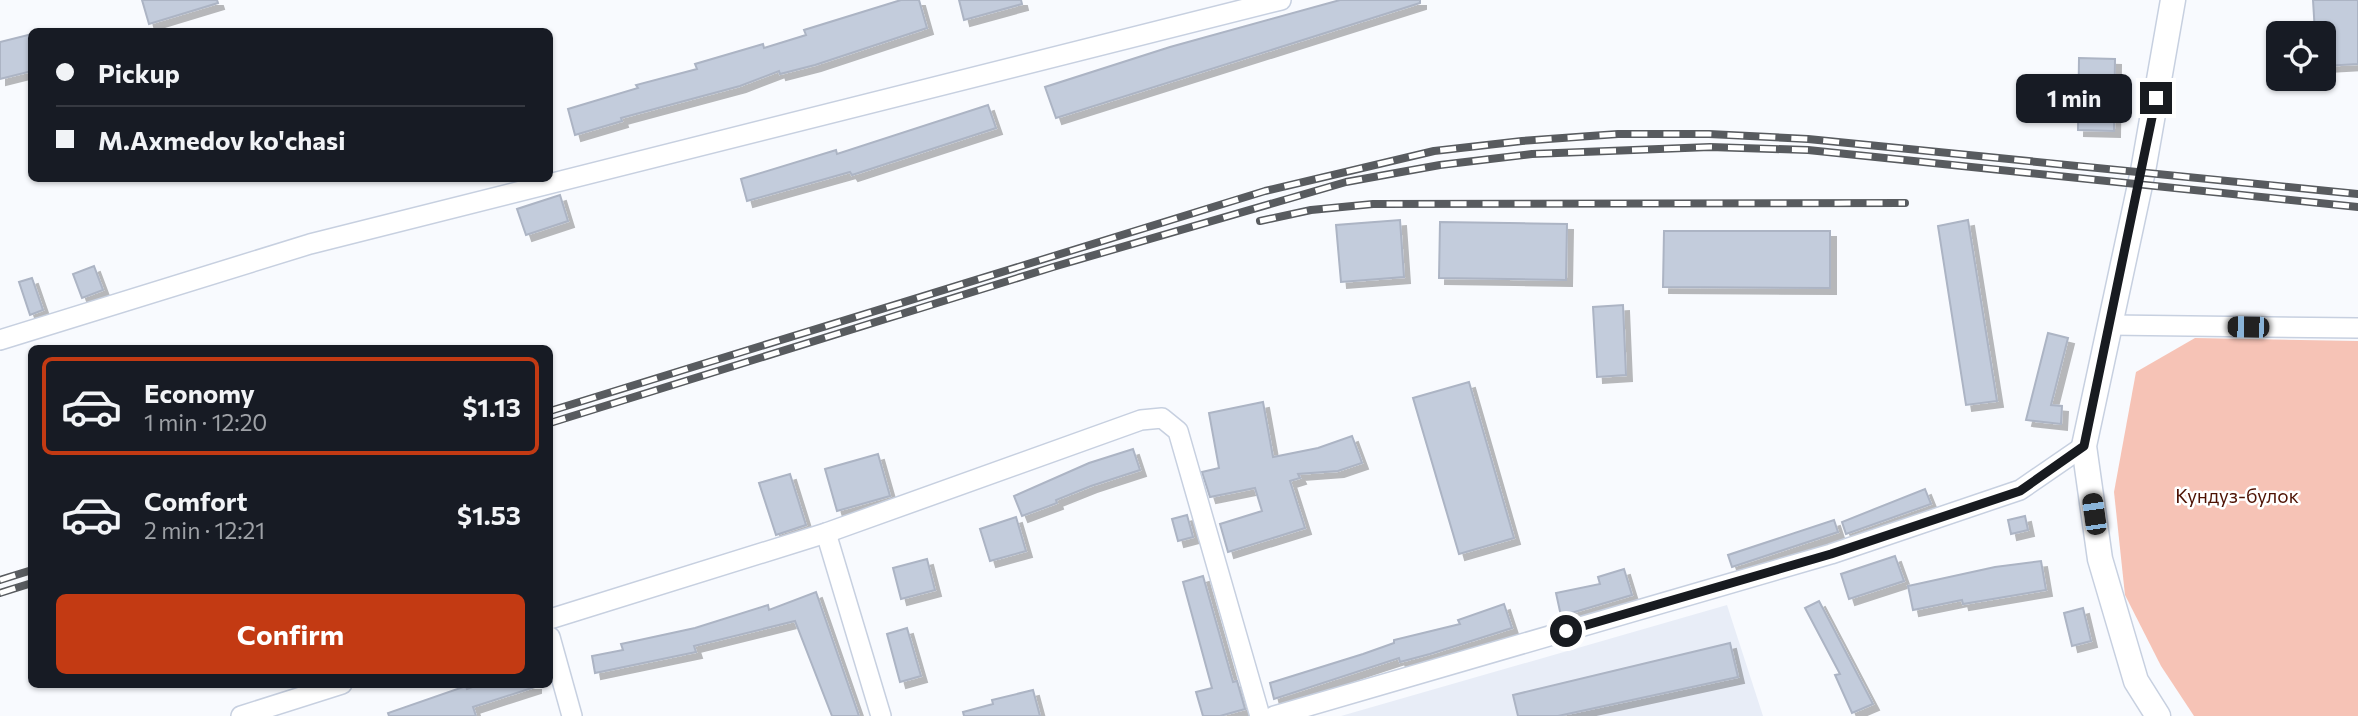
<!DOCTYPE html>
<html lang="en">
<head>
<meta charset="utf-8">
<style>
	body { margin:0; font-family:Commissioner,sans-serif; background:#20242c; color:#f1f3f6; height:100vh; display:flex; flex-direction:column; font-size:26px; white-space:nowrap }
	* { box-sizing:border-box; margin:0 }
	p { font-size:23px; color:#9ea1a6 }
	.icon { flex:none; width:38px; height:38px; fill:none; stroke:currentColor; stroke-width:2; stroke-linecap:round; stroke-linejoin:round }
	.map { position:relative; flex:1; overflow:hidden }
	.panel { position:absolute; left:28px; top:345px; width:525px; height:343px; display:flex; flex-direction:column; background:#171b24; border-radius:10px; box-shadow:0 2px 5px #0004 }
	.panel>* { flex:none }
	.hud { position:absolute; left:28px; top:28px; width:525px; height:154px; border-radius:10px; box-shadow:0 2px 5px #0004; display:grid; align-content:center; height:154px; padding:0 28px; background:#171b24 }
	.fabs { position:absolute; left:2266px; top:21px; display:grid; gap:14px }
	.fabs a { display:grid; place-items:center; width:70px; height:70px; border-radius:10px; background:#171b24; box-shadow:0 2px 5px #0004; font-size:35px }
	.end { position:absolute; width:32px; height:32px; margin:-16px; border:9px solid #181b20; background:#fff; box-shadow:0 0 0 4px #fff }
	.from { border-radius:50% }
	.bubble { position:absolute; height:49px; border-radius:10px; background:#171b24; box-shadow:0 2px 5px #0004; font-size:23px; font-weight:700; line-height:49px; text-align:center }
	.car { position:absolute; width:21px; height:42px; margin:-21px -10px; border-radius:9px; box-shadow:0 0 5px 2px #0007; background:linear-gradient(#222 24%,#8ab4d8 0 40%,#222 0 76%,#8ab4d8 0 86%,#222 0) }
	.hud b { display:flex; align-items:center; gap:24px; height:66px; font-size:26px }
	.hud b+b { border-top:2px solid #363941 }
	.hud i { width:18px; height:18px; background:#f1f3f6 }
	ul { padding:12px 0 0; list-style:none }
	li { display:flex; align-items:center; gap:21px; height:98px; margin:0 14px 10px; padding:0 14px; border:4px solid transparent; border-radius:10px }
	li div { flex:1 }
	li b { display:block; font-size:26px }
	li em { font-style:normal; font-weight:700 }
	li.current { border-color:#c33a13 }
	li>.icon { width:63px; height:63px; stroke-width:1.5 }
	.action { display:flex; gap:14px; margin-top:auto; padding:14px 28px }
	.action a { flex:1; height:80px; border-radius:10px; background:#c33a13; color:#fff; font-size:28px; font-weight:700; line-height:80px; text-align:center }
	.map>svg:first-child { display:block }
</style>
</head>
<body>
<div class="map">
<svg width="2358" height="716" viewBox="0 0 2358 716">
	<defs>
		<filter id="shadow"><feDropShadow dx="6" dy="6" stdDeviation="0" flood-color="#0004"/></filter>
	</defs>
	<rect width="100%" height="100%" fill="#f8fafe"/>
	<path fill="#e8edf7" d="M1727,605L1763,716H1341Z"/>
	<path fill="#f6c3b6" d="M2195,338L2358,341V716H2194L2161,666L2125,595L2114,492L2136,372Z"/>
	<g fill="#c3ccdc" stroke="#acb4c4" stroke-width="2" filter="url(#shadow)">
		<path d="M142,0H217L218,3L149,24Z"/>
		<path d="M901,0H919L927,28L815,65L780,74L779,71L740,86L621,118L622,121L575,135L568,109L638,88L636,85L697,69L695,64L763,44L764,48L806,35L804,30Z"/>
		<path d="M959,0H1021L1022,4L964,20Z"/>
		<path d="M1340,0H1420V3L1056,118L1045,87L1170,47Z"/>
		<path d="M2313,0H2358V64L2324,66V33H2315Z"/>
		<path d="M32,34V71L0,79V42Z"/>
		<path d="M2079,58L2115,59L2114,131L2078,130Z"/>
		<path d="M988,105L996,128L852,175L850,172L747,201L741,179L836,150L837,154Z"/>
		<path d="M560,195L568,221L526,235L517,209Z"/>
		<path d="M1400,220L1404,277L1341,282L1336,225Z"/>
		<path d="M1968,220L1997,401L1966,405L1938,226Z"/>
		<path d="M1440,222L1567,224L1566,280L1439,278Z"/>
		<path d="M1664,231H1830V288L1663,287Z"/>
		<path d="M94,266L103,290L82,298L73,274Z"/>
		<path d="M32,278L43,310L30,315L19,282Z"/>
		<path d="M1623,305L1626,375L1597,377L1593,307Z"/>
		<path d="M2048,333L2068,338L2051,405L2062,406L2061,424L2026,420Z"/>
		<path d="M1469,382L1514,538L1459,554L1413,398Z"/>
		<path d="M1263,402L1273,457L1318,448L1352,436L1362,463L1338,471L1298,474L1300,478L1290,481L1305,528L1228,552L1220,524L1262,511L1255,488L1210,497L1202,472L1219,468L1209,413Z"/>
		<path d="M1133,449L1140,470L1091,486L1056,500L1057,503L1022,516L1014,496L1089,463Z"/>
		<path d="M878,454L890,496L837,511L825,469Z"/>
		<path d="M790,474L806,525L776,535L759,483Z"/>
		<path d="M1925,489L1931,504L1846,534L1842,522Z"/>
		<path d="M1187,515L1193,537L1178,541L1172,519Z"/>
		<path d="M2025,516L2028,530L2011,534L2008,520Z"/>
		<path d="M1016,517L1026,551L990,561L980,529Z"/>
		<path d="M1834,520L1838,532L1732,567L1728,555Z"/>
		<path d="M1895,556L1904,581L1849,599L1841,574Z"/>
		<path d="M927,559L935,590L901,599L893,568Z"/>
		<path d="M2041,561L2046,590L1963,604L1962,600L1913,610L1908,586L1995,567Z"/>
		<path d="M1624,569L1632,595L1561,616L1556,593L1600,584L1598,577Z"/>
		<path d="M1203,576L1233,682L1237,681L1245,709L1220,716H1203L1196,692L1212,688L1183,582Z"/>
		<path d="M816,592L859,716H832L795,621L694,646L696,652L595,673L592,656L623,650L621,644L695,628L768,605L769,610Z"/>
		<path d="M1819,601L1873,704L1852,713L1835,675L1840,674L1805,608Z"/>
		<path d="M1504,604L1512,628L1430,654L1400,662L1399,658L1274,699L1270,683L1363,654L1394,643V640L1460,624L1458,620Z"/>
		<path d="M2083,608L2091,641L2072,646L2064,613Z"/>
		<path d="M907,628L921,676L900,682L887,634Z"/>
		<path d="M1730,643L1738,677L1558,716H1518L1513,695Z"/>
		<path d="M481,684H535V687L473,707L476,716H389L388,713L466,686L467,689Z"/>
		<path d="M1033,690L1040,716H964L963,712L993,704L992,700Z"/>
	</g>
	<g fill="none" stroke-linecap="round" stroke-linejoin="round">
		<g stroke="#c7d0e0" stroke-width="22">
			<g id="minor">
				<path d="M2110,325L2358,328"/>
				<path d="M0,340L310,244L1281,0"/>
				<path d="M826,533L881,716"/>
				<path d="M550,619L826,533L1141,420L1162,418L1178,431L1260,716"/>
				<path d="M550,637L572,716"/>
				<path d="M241,716L342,684"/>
				<path d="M1274,716L1831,554L2020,490L2084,446"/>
			</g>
		</g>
		<g stroke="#c7d0e0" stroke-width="27">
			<path id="major" d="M2158,716L2136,681L2100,559L2084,446L2143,171L2173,0"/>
		</g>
		<use href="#minor" stroke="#fff" stroke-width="19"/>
		<use href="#major" stroke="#fff" stroke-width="24"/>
		<g stroke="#585b5f" stroke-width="8">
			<g id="rail">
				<path d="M1260,221L1311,210L1373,204L1905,203"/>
				<path d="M550,411L1265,191L1434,151L1522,141L1618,134H1709L1808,139L2358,194"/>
				<path d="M550,423L1053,267L1346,182L1440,165L1532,154L1710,147L1808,150L2358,207"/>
				<path d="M0,580L32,570"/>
				<path d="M0,593L32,583"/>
			</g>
		</g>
		<use href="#rail" stroke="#fff" stroke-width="5" stroke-dasharray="16" stroke-linecap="butt"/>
	</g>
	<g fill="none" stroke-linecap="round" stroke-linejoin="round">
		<path stroke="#181b20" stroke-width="9" d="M1566,631L1831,554L2020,491L2084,446L2156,98"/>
	</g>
	<g text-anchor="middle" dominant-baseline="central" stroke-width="5" stroke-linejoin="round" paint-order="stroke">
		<g font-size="19" fill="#4e1203" stroke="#fff">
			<text x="2237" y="495">Кундуз-булок</text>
		</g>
	</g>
</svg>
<div class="fabs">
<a><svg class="icon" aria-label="locate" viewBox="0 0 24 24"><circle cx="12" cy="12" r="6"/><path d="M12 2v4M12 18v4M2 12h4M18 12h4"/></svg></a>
</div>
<i class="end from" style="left:1566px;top:631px"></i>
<i class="end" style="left:2156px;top:98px"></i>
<div class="bubble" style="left:2016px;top:74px;width:116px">1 min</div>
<i class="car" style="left:2248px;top:327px;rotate:271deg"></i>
<i class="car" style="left:2094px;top:514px;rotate:352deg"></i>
<div class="hud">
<b><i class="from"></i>Pickup</b>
<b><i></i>M.Axmedov ko'chasi</b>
</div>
<section class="panel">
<ul>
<li class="current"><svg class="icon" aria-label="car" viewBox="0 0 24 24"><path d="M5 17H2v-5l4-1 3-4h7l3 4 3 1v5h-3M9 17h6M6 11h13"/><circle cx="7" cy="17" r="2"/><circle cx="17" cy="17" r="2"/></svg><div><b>Economy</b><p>1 min · 12:20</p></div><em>$1.13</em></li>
<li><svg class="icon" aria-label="car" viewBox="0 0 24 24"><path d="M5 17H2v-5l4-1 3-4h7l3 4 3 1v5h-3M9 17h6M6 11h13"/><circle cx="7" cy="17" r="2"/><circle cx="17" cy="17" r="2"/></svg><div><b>Comfort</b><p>2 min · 12:21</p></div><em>$1.53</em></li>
</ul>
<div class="action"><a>Confirm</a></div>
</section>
</div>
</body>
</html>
